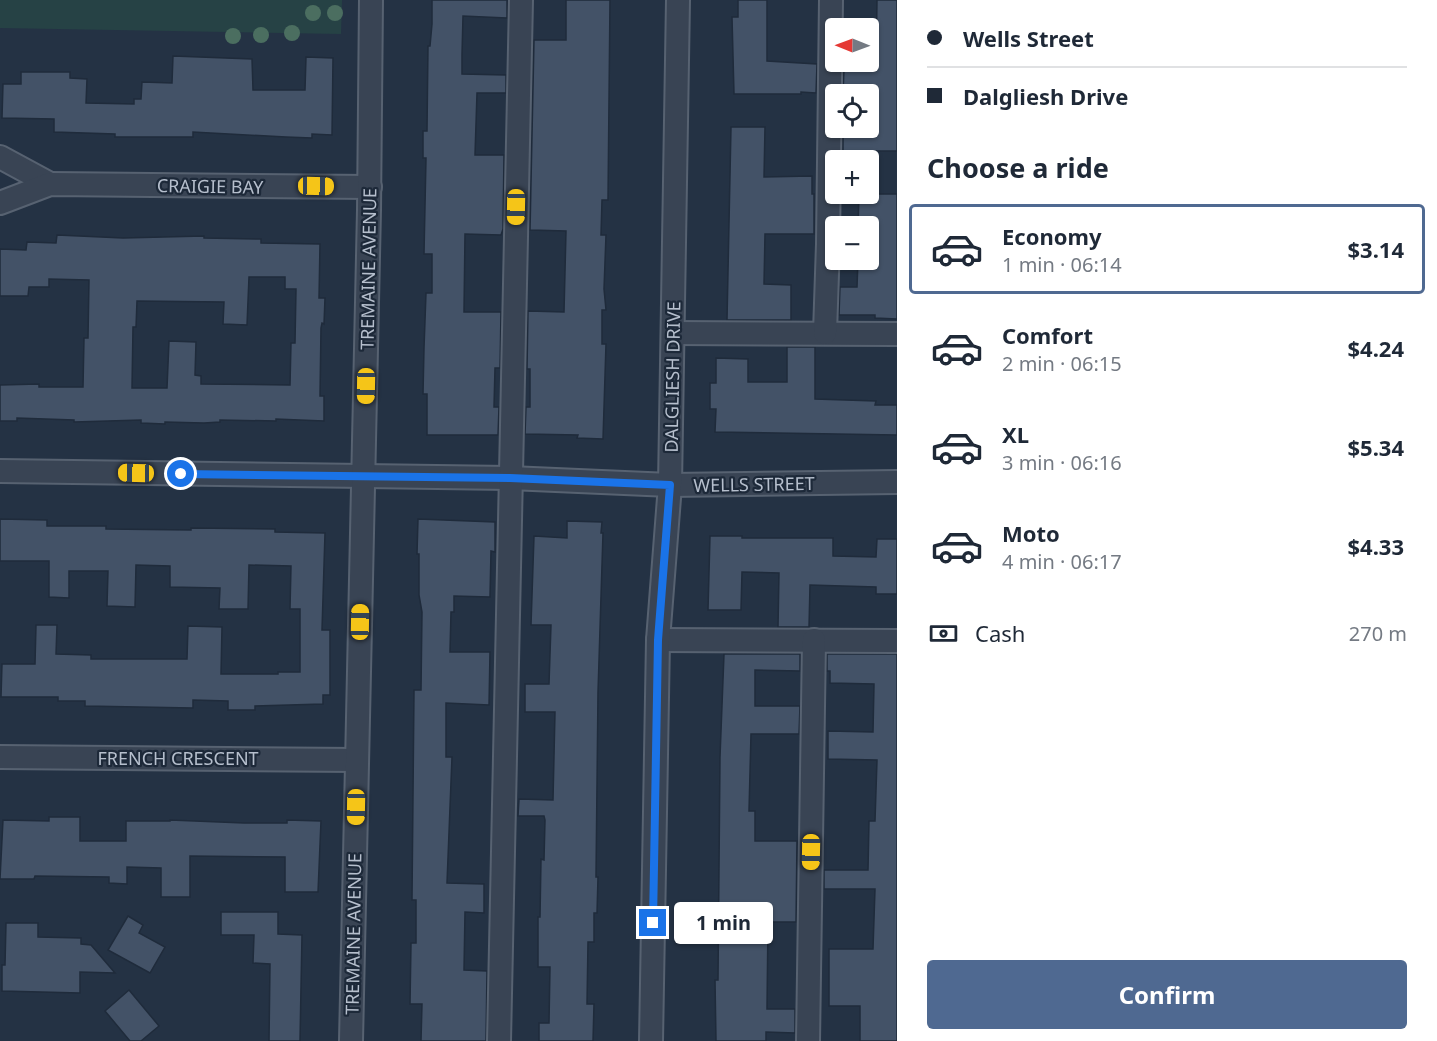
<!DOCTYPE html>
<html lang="en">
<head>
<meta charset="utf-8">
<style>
	body { margin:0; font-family:"Noto Sans",sans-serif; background:#f2f2f3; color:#1f2937; height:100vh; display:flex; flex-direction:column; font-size:22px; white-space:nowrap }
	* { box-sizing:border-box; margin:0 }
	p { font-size:20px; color:#747a83 }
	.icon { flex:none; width:33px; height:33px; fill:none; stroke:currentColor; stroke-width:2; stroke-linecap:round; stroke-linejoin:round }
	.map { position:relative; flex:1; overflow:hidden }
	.drawer { display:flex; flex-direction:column; background:#fff; width:540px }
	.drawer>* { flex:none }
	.guide { display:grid; align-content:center; height:132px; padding:0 30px; background:#fff }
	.needle { width:39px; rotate:271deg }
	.tools { position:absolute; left:825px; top:18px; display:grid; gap:12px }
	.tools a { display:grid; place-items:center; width:54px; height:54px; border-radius:6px; background:#fff; box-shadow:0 2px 4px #0004; font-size:30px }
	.end { position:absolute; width:27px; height:27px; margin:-14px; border:8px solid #1a73e8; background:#fff; box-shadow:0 0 0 3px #fff }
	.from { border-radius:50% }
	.bubble { position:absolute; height:42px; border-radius:6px; background:#fff; box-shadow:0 2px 4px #0004; font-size:20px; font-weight:700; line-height:42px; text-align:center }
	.car { position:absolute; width:18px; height:36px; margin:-18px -9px; border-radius:8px; box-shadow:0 0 4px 2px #0007; background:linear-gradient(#f5c518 24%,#345 0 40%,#f5c518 0 76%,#345 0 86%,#f5c518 0) }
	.guide b { display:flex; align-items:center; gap:21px; height:57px; font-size:22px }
	.guide b+b { border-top:2px solid #e0e1e3 }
	.guide i { width:15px; height:15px; background:#1f2937 }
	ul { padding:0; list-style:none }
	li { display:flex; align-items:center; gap:18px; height:90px; margin:0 12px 9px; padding:0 18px; border:3px solid transparent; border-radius:6px }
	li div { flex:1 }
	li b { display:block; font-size:22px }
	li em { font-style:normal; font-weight:700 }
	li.active { border-color:#4f6991 }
	li>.icon { width:54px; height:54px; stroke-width:1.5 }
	h2 { padding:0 30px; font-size:27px; line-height:72px }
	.pay { display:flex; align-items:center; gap:15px; height:66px; padding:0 30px; font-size:22px }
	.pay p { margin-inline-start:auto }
	.button { display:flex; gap:12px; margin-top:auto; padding:12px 30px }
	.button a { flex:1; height:69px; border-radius:6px; background:#4f6991; color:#fff; font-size:24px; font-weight:700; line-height:69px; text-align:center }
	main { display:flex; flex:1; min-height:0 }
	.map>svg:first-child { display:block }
</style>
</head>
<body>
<main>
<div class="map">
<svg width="897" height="1041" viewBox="0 0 897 1041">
	<rect width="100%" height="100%" fill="#243244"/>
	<path fill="#264245" d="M0,0H342L341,34L0,28Z"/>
	<g fill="#435267" stroke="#1f2b3b" stroke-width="1.5" fill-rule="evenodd">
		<path d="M432,0H507V18L463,16L462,55V74L506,75V93H477L475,155H504L503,229L501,235L465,234L464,312H501L500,368H495L494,407H499L498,435H427V394H423L424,348L426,293H432V254H424L426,158H423V131H427L428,46H430L432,24Z"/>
		<path d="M566,0H610L608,200H602L601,235H606L604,289L606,310H602V344H606L603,439L577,438L578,435L525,434L526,407H530V369H527L528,311L564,312L566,231L530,230L534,40H566Z"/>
		<path d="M738,0H767V61L817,64L816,93L801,92V94H734L732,17H738Z"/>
		<path d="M877,0H897V151H843V129H868V94H843L844,69H876Z"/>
		<path d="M173,56L252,59L253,90H305L306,57L333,58L332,135L312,134V138L286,137L193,132V137H115V134L54,132V119L2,118L3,84H21V72H70V78L87,79L86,103L134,104V99H141L142,82L172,83Z"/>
		<path d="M731,127H765L764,177L812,176V194H814V234H765L764,284L791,285V320H727Z"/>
		<path d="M859,194H897V319L875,318V315H839L840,287H857L858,260H868V226H858Z"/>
		<path d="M57,235L123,238L204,236V238L261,239V243L320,244L319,298H325L324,324L322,323L321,328L320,396H324V421L276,419V421L220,420V422L204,423L165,422V424L141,423V420L74,422V420L17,418V421H0V385L39,384V387H83L84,338H88L89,280L49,279V287H29L28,296H0V249L26,250L27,242L56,243ZM249,277H285V289H296L295,343H291L290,385L201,384V376L195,375L196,342L169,341L167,388H132L133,327H136L137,301L224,302L223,324L247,325Z"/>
		<path d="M787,347H815V399L876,401L875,405H897V435L715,432L716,409H710V383H716V358L748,359V382H787Z"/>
		<path d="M0,519L47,520V526H106V529L191,530V528L275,529V532L325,533L322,630H330V695H323V704L255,706V710H228V701L193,700V708L85,706V701H58V697H1L2,664H35L36,625H57L56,654L91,655V659H187L188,626L222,627L221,674H278V672H300V609H290L291,566L249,565L248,609H219L220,588L170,587V566L136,565L135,607L107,606L108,571H69V598L49,597V561H0Z"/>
		<path d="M418,519L495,522V552L491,551L490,597L454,596V612H451L450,652H490L489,705L446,703V757H452L447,883L484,884V913L465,912L464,970L487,971L486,1041H421L422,1004H410L411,943H416V900H412L414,690H421L422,612L419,595V554H417Z"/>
		<path d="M567,521L602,522L601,533H603L598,692L596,877H598L597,913H594V942H588L587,1004H594L593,1041H539V1023H549L550,967H538V917H540L541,859L544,860L545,820L544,816H518L519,799L553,800L555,712H525V684H549L551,625H531L534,536L567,538Z"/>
		<path d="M710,536H742V538H833V556L876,557L877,539H897V594H876V587L810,585L809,627H778L779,573L742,572L741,610H708Z"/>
		<path d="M724,654H800V671L755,670V706H800L799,734H751L749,811H755V841H797L796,922H768L767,1009H795V1033L766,1032V1041H716L715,980H718L720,757Z"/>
		<path d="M827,654H897V1041H860V1006H829V949H873L875,889H824V870H868L869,821H875L877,760L828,759V731L873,732L874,684L830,683V671H827Z"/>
		<path d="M49,817H80V841H126V821H170V820L244,823H287V820L321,821L318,892H285V857L190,856V897H161V868L127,867V884L109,883V877L35,876L34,879H0L3,820L49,821Z"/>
		<path d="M221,912H278V934L302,935L300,1041H269L270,964L253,963L254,935H221Z"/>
		<path d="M128,916L143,925L139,933L165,947L150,973L108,950Z"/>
		<path d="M6,923H38V937L81,938V944L91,945L115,973L80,972V993L2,991V965H5Z"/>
		<path d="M129,990L159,1026L141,1041H130L105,1011Z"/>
	</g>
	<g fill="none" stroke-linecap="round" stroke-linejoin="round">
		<g stroke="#576271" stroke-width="26">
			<g id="minor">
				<path d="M0,157L50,184"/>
				<path d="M0,203L50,184L370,187"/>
				<path d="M673,333L897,334"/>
				<path d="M825,333L828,244L831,0"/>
				<path d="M0,471L510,478L670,485L897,482"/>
				<path d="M658,640L897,641"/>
				<path d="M0,757L357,760"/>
				<path d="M351,1041L369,210L371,0"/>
				<path d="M499,1041L521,0"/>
				<path d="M651,1041L658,640L670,485L678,0"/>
				<path d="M808,1041L814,640"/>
			</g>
		</g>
		<use href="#minor" stroke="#394454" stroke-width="22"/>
	</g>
	<g fill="#4b6e60">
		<circle cx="313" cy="13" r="8"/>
		<circle cx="335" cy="13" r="8"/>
		<circle cx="292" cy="33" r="8"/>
		<circle cx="261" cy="35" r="8"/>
		<circle cx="233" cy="36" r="8"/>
	</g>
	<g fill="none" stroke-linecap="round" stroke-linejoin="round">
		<path stroke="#1a73e8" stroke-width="8" d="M181,474L510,478L670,485L658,640L653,923"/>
	</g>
	<g text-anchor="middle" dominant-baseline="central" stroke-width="4.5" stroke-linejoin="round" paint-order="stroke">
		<g font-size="18" fill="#b6bfcd" stroke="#1d2939">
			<text transform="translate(210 186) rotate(1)">CRAIGIE BAY</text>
			<text transform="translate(368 269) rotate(-89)">TREMAINE AVENUE</text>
			<text transform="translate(672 377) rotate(-89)">DALGLIESH DRIVE</text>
			<text transform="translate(754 484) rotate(-1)">WELLS STREET</text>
			<text x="178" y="758">FRENCH CRESCENT</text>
			<text transform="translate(353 934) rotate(-89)">TREMAINE AVENUE</text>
		</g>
	</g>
</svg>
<div class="tools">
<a><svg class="needle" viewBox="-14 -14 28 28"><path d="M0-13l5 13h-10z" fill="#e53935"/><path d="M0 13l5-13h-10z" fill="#747a83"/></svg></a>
<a><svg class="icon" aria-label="locate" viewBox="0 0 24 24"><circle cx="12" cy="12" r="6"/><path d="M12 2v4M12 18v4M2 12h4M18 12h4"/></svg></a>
<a>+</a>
<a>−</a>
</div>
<i class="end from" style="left:181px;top:474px"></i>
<i class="end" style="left:653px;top:923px"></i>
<div class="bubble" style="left:674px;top:902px;width:99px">1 min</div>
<i class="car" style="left:316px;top:186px;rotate:91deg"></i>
<i class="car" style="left:516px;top:207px;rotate:181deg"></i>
<i class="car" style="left:366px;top:386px;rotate:181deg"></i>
<i class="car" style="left:136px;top:473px;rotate:271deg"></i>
<i class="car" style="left:360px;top:622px;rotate:1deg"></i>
<i class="car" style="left:356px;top:807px;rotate:181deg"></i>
<i class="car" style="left:811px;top:852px;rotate:181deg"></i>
</div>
<section class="drawer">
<div class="guide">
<b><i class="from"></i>Wells Street</b>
<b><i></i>Dalgliesh Drive</b>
</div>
<h2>Choose a ride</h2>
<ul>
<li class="active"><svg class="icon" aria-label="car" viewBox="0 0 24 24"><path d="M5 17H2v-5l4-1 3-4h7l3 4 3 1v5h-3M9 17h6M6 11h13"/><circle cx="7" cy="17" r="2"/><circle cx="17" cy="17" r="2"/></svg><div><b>Economy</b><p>1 min · 06:14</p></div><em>$3.14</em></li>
<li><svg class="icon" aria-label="car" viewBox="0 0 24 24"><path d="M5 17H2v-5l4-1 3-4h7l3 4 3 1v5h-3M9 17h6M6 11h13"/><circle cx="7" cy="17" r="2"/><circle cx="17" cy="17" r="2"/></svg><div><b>Comfort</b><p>2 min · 06:15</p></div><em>$4.24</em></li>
<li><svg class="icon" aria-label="car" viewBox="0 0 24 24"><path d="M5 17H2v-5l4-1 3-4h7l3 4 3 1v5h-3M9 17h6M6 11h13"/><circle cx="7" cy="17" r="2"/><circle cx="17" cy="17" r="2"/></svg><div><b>XL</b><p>3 min · 06:16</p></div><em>$5.34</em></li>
<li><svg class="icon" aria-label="car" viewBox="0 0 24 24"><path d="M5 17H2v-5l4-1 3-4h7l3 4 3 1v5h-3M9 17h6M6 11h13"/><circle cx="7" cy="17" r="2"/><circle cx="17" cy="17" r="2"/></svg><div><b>Moto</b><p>4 min · 06:17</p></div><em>$4.33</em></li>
</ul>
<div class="pay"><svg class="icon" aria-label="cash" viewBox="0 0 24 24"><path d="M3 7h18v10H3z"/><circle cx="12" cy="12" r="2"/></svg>Cash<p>270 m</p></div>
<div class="button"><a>Confirm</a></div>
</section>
</main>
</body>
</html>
